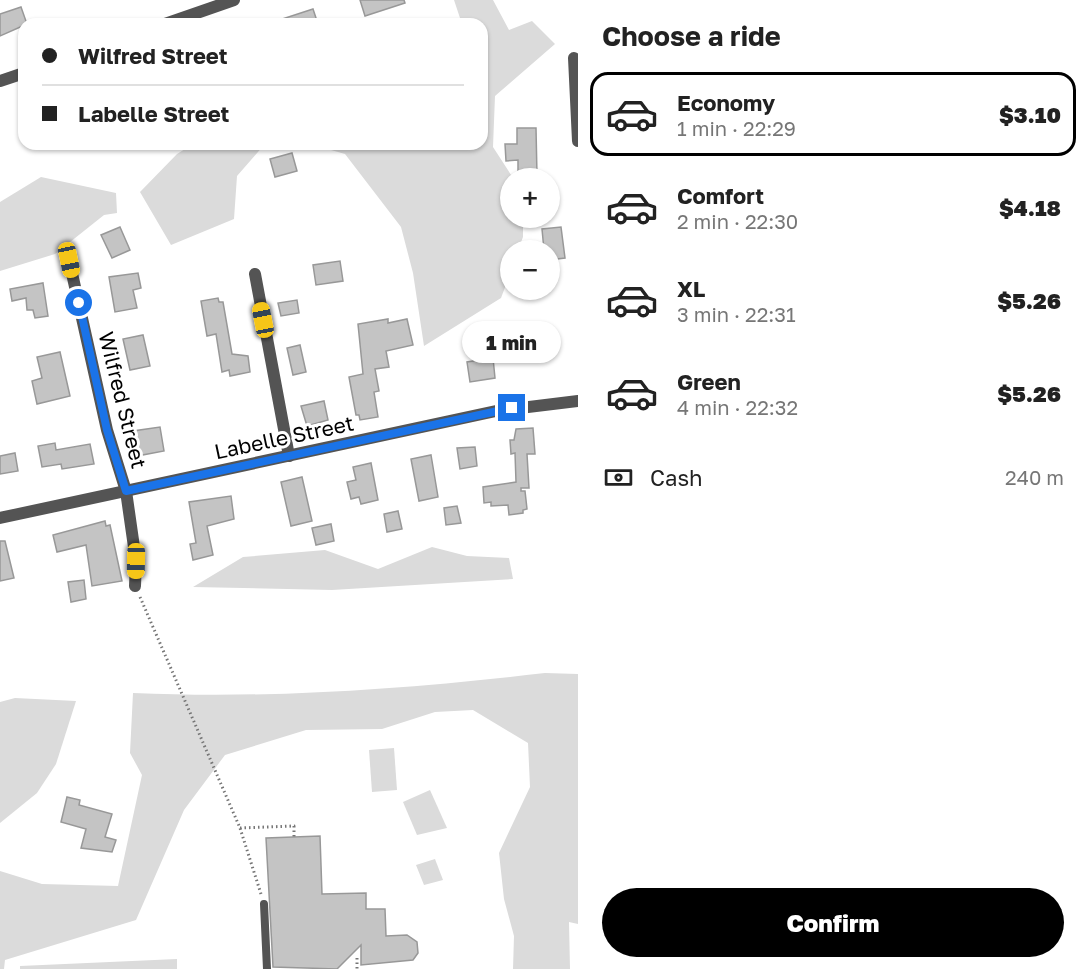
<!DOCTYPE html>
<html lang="en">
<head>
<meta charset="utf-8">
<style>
	body { margin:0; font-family:"Golos Text",sans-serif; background:#f2f2f2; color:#222; height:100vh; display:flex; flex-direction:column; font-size:22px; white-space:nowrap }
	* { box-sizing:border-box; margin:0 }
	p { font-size:20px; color:#767676 }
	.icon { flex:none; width:33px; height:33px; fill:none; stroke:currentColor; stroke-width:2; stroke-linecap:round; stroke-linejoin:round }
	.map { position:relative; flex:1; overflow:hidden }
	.sheet { display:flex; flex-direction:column; background:#fff; width:510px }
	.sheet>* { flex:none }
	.banner { position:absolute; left:18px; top:18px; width:470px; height:132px; border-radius:18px; box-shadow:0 2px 4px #0004; display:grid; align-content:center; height:132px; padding:0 24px; background:#fff }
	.buttons { position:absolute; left:500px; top:168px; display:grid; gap:12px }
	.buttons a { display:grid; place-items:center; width:60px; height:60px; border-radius:50%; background:#fff; box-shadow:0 2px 4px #0004; font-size:30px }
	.end { position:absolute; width:27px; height:27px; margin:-14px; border:8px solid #1a73e8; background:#fff; box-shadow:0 0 0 3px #fff }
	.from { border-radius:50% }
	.bubble { position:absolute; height:42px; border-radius:21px; background:#fff; box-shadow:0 2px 4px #0004; font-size:20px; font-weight:800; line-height:42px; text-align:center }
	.car { position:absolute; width:18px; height:36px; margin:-18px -9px; border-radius:8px; box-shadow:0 0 4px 2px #0007; background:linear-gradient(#f5c518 24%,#345 0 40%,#f5c518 0 76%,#345 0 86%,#f5c518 0) }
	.banner b { display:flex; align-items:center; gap:21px; height:57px; font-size:22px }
	.banner b+b { border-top:2px solid #e0e0e0 }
	.banner i { width:15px; height:15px; background:#222 }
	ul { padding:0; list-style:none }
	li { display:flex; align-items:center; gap:18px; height:84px; margin:0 12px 9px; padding:0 12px; border:3px solid transparent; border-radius:18px }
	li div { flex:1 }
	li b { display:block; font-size:22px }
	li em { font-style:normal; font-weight:800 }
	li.on { border-color:#000 }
	li>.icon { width:54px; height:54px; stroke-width:1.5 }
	h2 { padding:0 24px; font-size:27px; line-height:72px }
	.pay { display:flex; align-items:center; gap:15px; height:66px; padding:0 24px; font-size:22px }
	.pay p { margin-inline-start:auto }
	.cta { display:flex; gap:12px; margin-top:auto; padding:12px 24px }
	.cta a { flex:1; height:69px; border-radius:36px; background:#000; color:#fff; font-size:24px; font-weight:800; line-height:69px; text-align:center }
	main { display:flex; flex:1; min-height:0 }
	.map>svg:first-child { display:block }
</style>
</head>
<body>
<main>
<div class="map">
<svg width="578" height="969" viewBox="0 0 578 969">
	<rect width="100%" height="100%" fill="#fff"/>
	<g fill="#dbdbdb">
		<path d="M454,0H493L509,30L532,21L555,44L495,96L493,147L513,178H510V218H523V237L518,250H510V274L501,298L424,346L413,273L401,227L345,154L310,144H482V24H462Z"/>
		<path d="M193,144H265L237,176L234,219L171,245L140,192L177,154Z"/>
		<path d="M41,177L116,193L117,213L104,215L55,254L0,271V202Z"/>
		<path d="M432,547L467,556L509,558L513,579L332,590L193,587L243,557L325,550L378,569Z"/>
		<path d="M545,673L578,674V924L569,922L570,969H513L514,936L504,899L499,853L530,787L528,743L473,710L435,712L382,729L306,730L225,755L184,810L136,920L5,960L4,969H0V871L42,884L118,886L142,775L130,753L133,693C271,699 408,689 545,673Z"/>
		<path d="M15,698L76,701L56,764L37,793L0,823V702Z"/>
		<path d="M394,748L397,790L372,792L369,750Z"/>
		<path d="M430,790L447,828L417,835L403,802Z"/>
		<path d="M435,859L443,880L424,885L416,865Z"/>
		<path d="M177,959V969H20V966Z"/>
	</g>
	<g fill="#c4c4c4" stroke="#989898" stroke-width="1.5">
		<path d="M360,0H404L405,3L365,16Z"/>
		<path d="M21,7L27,24L0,36V14Z"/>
		<path d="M313,9L318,24H276V21Z"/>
		<path d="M517,128H536L537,176H518V160L506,161L505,144H517Z"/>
		<path d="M292,153L297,171L275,177L270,159Z"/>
		<path d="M120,227L130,250L112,258L101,235Z"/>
		<path d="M561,227L565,258L549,260V250H544L542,229Z"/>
		<path d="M340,261L343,281L316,285L313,265Z"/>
		<path d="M138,273L141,288L133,290L137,308L115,312L109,277Z"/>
		<path d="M43,283L48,316L35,318L33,310H27L26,298L12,301L10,289Z"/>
		<path d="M218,298L219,302H223L232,354L248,356L250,372L230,376L229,370L222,372L216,334L207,336L201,301Z"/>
		<path d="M297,300L299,313L281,316L278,303Z"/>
		<path d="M388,319V323L407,319L413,345L386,351L389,367L375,369L379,391L374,392L378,417L360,420L359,415H356L349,377L363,374L358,324Z"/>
		<path d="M143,335L150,366L130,370L123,339Z"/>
		<path d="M300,345L306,372L293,375L287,348Z"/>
		<path d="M60,352L70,396L37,404L32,381L42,378L37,357Z"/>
		<path d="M493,358L495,378L470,382L467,362Z"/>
		<path d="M324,401L328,420L307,426L301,406Z"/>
		<path d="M160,427L164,451L137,456L133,431Z"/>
		<path d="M533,428L535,454H527L529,488H521V491H525L527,509L523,510V513L509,515L508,505L491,506V502L484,503L483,487L516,482L515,453L511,454L510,440H514L516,429Z"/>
		<path d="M55,443L56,450L90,444L94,464L62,469L61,464L42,467L38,446Z"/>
		<path d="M475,447L477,466L460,469L457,448Z"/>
		<path d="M15,453L18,471L0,474V456Z"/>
		<path d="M431,455L438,497L419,501L411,459Z"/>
		<path d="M371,463L378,500L361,504L359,497L351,499L347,482L356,480L353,467Z"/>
		<path d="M302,477L312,521L291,526L281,482Z"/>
		<path d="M231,496L234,519L207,526L213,555L193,560L190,544L196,543L189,502Z"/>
		<path d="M457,506L461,523L446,525L444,508Z"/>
		<path d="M398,511L402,529L387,532L384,514Z"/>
		<path d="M105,521L106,526L110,525L122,581L92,586L86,545L57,552L53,535Z"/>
		<path d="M331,524L334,541L316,545L312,528Z"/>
		<path d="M0,541H5L14,578L0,581Z"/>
		<path d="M84,580L86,599L71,602L68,582Z"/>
		<path d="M67,797L80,800L79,805L112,814L105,837L116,840L112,852L81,848L86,829L61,822Z"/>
		<path d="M320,836L322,894L366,893V909H385L386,936L407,935L417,942L418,953L413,960L361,965V945L337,969L273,967L266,838Z"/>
	</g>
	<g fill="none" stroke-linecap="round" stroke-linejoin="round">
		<g stroke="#767676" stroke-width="3" stroke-dasharray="1.5 3" stroke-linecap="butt">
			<path d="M140,597L240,828L261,894"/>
			<path d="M240,828L294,826V837"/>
			<path d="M357,958V969"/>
		</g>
		<path stroke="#545454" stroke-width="8" d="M264,904L267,969"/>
		<g stroke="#545454" stroke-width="12">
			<path d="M165,24L234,0"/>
			<path d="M574,58L578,141"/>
			<path d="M0,81L24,73"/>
			<path d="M69,260L107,430L126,491L136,561L135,586"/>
			<path d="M255,274L289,456"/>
			<path d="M0,518L496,411L578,401"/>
		</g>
	</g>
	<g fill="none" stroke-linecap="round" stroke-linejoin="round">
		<path stroke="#1a73e8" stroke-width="8" d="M79,303L107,430L126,491L512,408"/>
	</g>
	<g text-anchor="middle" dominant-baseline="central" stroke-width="6" stroke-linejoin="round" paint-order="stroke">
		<g font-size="21" fill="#000" stroke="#fff">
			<text transform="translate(123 400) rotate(76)">Wilfred Street</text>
			<text transform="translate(284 437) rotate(-12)">Labelle Street</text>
		</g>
	</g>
</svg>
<div class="buttons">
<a>+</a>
<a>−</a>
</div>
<i class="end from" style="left:79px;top:303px"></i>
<i class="end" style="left:512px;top:408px"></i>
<div class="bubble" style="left:462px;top:321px;width:99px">1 min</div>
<i class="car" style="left:69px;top:260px;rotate:168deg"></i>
<i class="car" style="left:263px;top:320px;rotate:349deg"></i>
<i class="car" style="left:136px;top:561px;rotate:181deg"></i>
<div class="banner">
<b><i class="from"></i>Wilfred Street</b>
<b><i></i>Labelle Street</b>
</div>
</div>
<section class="sheet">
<h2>Choose a ride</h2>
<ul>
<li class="on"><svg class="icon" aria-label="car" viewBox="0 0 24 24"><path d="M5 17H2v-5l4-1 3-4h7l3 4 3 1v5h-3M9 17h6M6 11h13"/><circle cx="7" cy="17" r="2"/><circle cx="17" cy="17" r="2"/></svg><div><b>Economy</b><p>1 min · 22:29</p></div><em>$3.10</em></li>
<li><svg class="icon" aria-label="car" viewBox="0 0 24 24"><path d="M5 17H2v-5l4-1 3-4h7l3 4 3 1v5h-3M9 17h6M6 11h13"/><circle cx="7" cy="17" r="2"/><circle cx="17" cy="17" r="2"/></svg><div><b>Comfort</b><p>2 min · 22:30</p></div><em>$4.18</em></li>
<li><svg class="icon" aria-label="car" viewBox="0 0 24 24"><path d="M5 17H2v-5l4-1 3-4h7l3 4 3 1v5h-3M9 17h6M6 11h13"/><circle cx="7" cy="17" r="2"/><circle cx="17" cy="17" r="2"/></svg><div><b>XL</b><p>3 min · 22:31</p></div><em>$5.26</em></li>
<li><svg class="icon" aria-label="car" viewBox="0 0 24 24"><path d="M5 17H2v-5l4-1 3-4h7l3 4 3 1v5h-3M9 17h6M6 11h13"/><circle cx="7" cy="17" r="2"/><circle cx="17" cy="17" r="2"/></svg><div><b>Green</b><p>4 min · 22:32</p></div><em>$5.26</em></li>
</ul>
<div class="pay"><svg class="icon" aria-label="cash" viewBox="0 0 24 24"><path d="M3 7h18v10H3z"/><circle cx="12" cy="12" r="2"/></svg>Cash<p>240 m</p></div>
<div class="cta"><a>Confirm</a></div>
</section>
</main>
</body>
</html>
